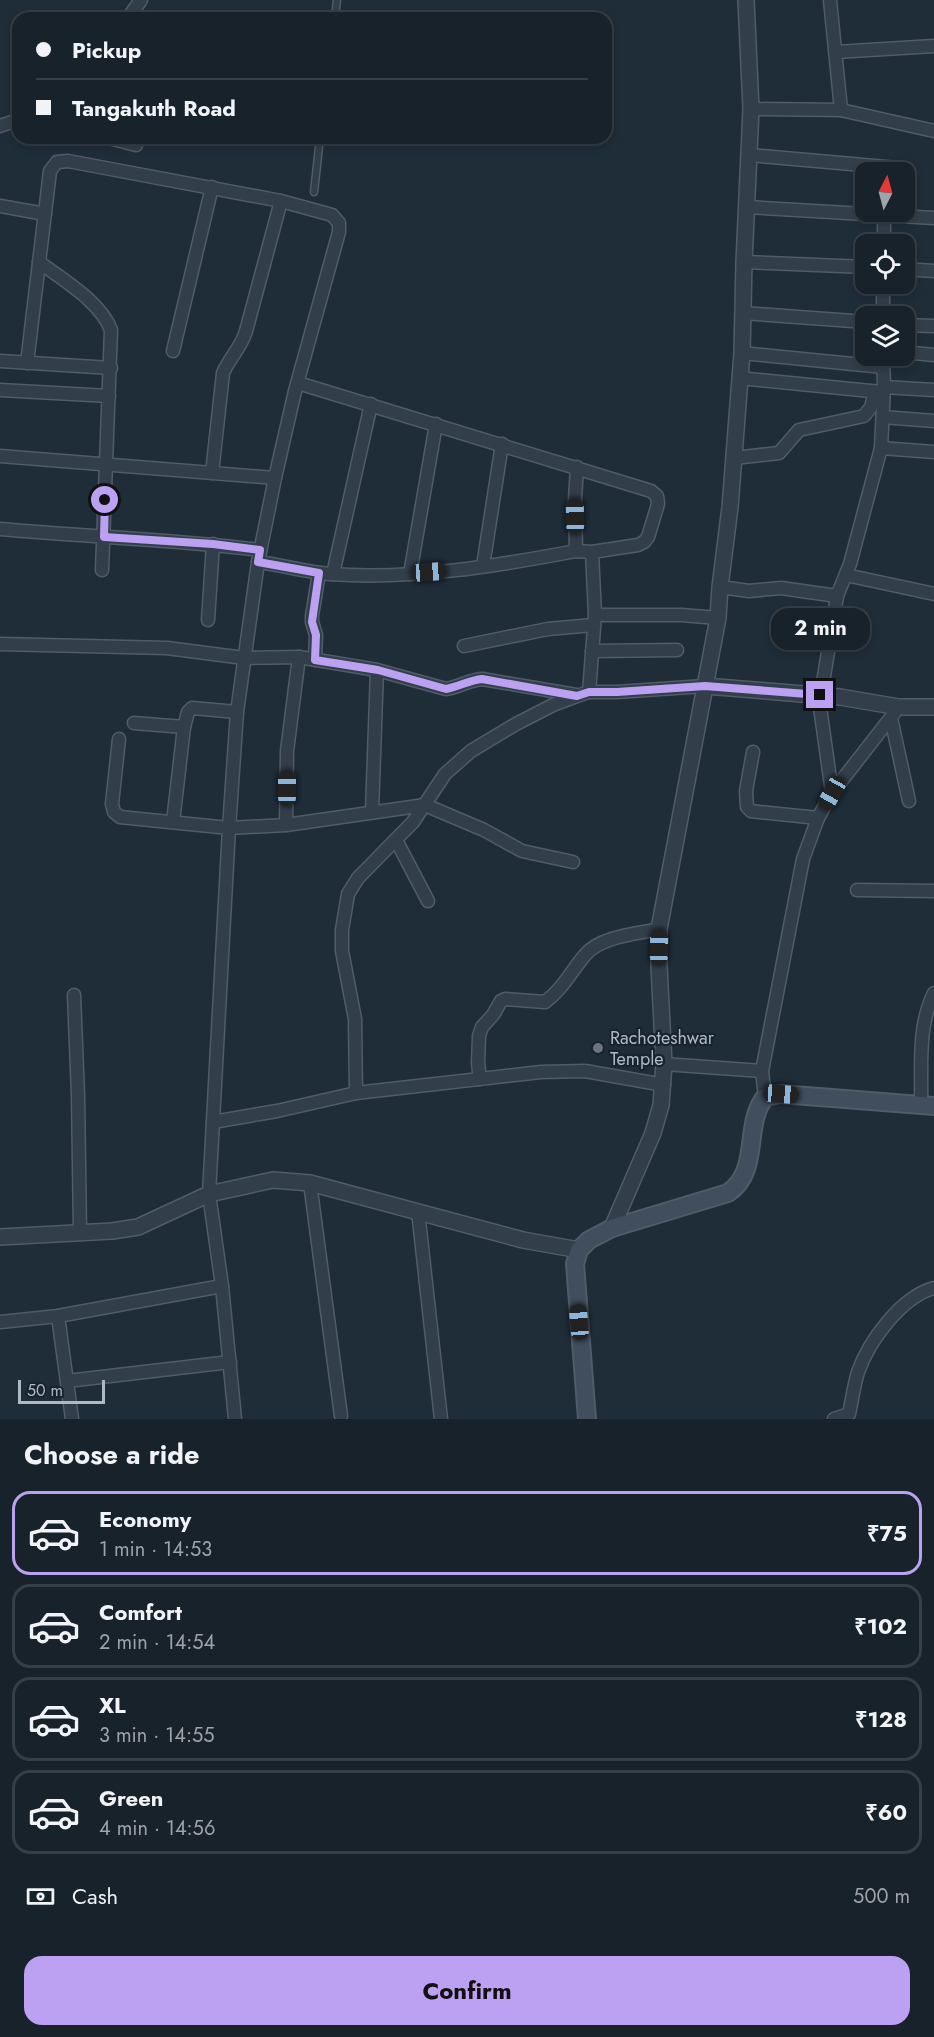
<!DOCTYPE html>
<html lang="en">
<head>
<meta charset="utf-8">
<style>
	body { margin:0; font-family:Jost,sans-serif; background:#242f37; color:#f1f3f6; height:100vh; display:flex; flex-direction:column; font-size:22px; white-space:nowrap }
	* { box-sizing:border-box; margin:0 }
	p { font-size:20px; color:#9ea4a9 }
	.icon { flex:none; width:33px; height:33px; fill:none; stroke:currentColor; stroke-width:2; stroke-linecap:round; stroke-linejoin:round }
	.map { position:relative; height:1419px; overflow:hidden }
	.side { display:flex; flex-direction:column; background:#17222b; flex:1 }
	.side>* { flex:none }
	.top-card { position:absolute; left:12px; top:12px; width:600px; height:132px; border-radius:18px; box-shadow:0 3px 9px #0003,0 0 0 2px #363f47; display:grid; align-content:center; height:132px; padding:0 24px; background:#17222b }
	.needle { width:39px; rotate:6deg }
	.buttons { position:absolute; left:855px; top:162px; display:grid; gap:12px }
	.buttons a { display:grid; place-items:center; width:60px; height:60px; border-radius:12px; background:#17222b; box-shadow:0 3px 9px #0003,0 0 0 2px #363f47; font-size:30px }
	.scale { position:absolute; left:18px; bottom:15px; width:87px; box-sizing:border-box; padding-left:6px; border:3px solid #adb9c6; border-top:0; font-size:16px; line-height:21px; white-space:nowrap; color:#adb9c6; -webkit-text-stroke:4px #18232e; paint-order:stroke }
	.end { position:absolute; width:27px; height:27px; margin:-14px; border:8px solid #bca0f2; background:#111; box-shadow:0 0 0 3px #111 }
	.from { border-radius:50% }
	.bubble { position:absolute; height:42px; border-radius:18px; background:#17222b; box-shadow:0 3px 9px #0003,0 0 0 2px #363f47; font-size:20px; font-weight:700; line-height:42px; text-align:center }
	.car { position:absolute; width:18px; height:36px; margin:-18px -9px; border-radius:8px; box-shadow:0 0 4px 2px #0007; background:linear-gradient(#222 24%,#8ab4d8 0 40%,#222 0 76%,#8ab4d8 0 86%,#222 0) }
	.top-card b { display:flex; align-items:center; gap:21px; height:57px; font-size:22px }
	.top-card b+b { border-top:2px solid #363f47 }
	.top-card i { width:15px; height:15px; background:#f1f3f6 }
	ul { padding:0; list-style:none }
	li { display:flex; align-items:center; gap:18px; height:84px; margin:0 12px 9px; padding:0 12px; border:3px solid #363f47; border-radius:18px }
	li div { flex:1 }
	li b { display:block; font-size:22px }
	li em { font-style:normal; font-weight:700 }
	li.active { border-color:#bca0f2 }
	li>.icon { width:54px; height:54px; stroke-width:1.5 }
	h2 { padding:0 24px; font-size:27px; line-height:72px }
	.pay { display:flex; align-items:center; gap:15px; height:66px; padding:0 24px; font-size:22px }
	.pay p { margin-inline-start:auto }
	.primary-button { display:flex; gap:12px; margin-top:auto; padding:12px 24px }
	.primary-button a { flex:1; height:69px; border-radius:18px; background:#bca0f2; color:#111; font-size:24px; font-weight:700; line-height:69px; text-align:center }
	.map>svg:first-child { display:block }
</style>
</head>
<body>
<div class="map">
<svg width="934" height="1419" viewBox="0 0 934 1419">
	<rect width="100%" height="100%" fill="#1f2d39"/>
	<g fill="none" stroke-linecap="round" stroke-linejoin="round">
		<g stroke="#505c67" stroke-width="9">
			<g id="service">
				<path d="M335,18L337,0"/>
				<path d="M314,192L320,138"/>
			</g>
		</g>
		<g stroke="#505c67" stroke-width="15">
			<g id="minor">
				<path d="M830,0L841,110"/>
				<path d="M128,18L141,0"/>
				<path d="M836,52L934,46"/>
				<path d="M751,109L841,110L934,131"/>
				<path d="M0,126L18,120"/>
				<path d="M109,138L136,145"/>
				<path d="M749,155L897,168L902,172"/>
				<path d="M0,206L45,214"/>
				<path d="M746,207L934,218"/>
				<path d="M884,244V215"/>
				<path d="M39,262C63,280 100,301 111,330L102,570"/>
				<path d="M744,262L866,267"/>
				<path d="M904,269L934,271"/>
				<path d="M743,313L866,322"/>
				<path d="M883,316V284"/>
				<path d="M904,325L934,326"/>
				<path d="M173,351L212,187"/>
				<path d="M904,352L934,355"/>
				<path d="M742,353L883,367"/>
				<path d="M0,361L111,368"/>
				<path d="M27,363L50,171L57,162L68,161L281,201L332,215L339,223V232L295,391L275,478L258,562L237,712L229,828L286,825L425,805L484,830L522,851L573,862"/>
				<path d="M739,378L881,392"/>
				<path d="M884,387L934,390"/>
				<path d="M0,390L109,396"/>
				<path d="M883,417L934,421"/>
				<path d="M881,448L934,452"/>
				<path d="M0,456L275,478"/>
				<path d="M734,458L779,453L799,430L864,416L871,407L875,392"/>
				<path d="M212,473L223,373C230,357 241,348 246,331L281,201"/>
				<path d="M0,529C87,537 174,539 260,550"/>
				<path d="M576,551L575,499L577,467"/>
				<path d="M258,562C282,565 306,572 330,574C412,580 496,566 576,551L592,552L638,545L644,542L648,537L658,504L657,496L651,491L298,383"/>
				<path d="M483,566L502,444"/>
				<path d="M333,574L371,404"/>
				<path d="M410,574L436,424"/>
				<path d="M846,575L934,594"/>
				<path d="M720,587L749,591L781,588L837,596"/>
				<path d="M595,615H681L718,618"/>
				<path d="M208,620L213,544"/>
				<path d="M0,644L167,648L244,658L299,657L377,670L446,689C459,687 469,680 482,679L576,695"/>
				<path d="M464,646L548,629L593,625"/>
				<path d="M592,651L677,650"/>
				<path d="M315,660L316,635L312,622V616L319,573"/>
				<path d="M589,692L595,615L592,552"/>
				<path d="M891,718L909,801"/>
				<path d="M134,723L184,727L188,712L192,708L237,712"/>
				<path d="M119,739L112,804L114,812L120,817L229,828L209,1194L222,1286L235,1419"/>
				<path d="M753,752L746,791L747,807L751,811L759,812L818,818"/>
				<path d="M832,793L820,707L821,695L837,596L850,564L881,448L884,387L883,356"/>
				<path d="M372,812L377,670"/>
				<path d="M173,822L184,727"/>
				<path d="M286,825L287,751L299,657"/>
				<path d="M396,840L428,901"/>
				<path d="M857,890L934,891"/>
				<path d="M74,995L78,1095L80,1233"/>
				<path d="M664,1064L762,1071"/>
				<path d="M480,1079L478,1063L479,1036L482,1027L493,1015L501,1001L505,999L545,1002C562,990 572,970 585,955C601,936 637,934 659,929"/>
				<path d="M356,1093L355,1019L342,951V930L348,894L358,878L413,822L445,774L471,751L516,724L553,705L577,696L589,692H617L705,686"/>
				<path d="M765,1097L762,1071L803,859L818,818L832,793L899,707"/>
				<path d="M921,1104C922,1068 917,1027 934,993"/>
				<path d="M213,1122L277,1111L356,1093L541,1072L585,1071L664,1085"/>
				<path d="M310,1183L341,1416"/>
				<path d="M418,1211L441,1419"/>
				<path d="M58,1316L72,1419"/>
				<path d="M0,1322L58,1316L222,1286"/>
				<path d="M67,1381L230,1362"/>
				<path d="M834,1419L849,1414C852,1400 854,1385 858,1372C869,1341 901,1297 934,1288"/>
			</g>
		</g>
		<g stroke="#505c67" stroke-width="18">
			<g id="tertiary">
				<path d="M705,686L840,697L899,707H934"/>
				<path d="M612,1228L653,1133L661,1105L664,1064L659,966V929L718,618L720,587L730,507L742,353L744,262L751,109L746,0"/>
				<path d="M0,1237L112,1231L138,1227L209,1194L273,1180L310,1183L523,1240L579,1250"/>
			</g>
		</g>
		<g stroke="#505c67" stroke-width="20">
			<path id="secondary" d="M587,1419L575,1264L579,1250L589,1240L612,1228L728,1193C761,1171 743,1125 765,1097L781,1094L934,1106"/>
		</g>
		<use href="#service" stroke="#323e4a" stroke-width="6"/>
		<use href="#minor" stroke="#323e4a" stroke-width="12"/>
		<use href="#tertiary" stroke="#323e4a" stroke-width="15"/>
		<use href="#secondary" stroke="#404e5d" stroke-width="16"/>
	</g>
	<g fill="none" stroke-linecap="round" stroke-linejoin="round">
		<path stroke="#bca0f2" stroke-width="8" d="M105,500L104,537L213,544L260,550L258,562L319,573L312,622L316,635L315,660L378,670L446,689C459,687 469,680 482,679L577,696L589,692H617L705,686L820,695"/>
	</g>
	<circle fill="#6b7280" stroke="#18232e" stroke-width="2" cx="598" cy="1048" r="6"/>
	<g text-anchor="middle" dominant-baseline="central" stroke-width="4.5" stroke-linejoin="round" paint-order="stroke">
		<g font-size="18" fill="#adb9c6" stroke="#18232e" text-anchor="start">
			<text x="610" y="1038">Rachoteshwar<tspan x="610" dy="21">Temple</tspan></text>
		</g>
	</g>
</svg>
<div class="buttons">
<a><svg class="needle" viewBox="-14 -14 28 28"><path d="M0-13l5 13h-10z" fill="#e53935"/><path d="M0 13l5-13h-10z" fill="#9ea4a9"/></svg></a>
<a><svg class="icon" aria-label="locate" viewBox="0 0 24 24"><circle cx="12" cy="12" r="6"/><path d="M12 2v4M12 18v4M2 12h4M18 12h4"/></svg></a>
<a><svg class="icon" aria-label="layers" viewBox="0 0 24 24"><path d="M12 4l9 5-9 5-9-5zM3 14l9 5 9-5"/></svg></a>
</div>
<div class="scale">50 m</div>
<i class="end from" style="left:105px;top:500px"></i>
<i class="end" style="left:820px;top:695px"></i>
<div class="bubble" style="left:771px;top:608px;width:99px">2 min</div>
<i class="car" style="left:575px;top:516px;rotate:359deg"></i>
<i class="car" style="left:429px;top:572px;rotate:86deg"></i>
<i class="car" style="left:287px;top:788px;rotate:0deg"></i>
<i class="car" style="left:832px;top:793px;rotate:209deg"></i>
<i class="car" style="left:659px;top:947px;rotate:1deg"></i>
<i class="car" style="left:781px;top:1094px;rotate:94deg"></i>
<i class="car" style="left:579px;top:1322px;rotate:355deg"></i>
<div class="top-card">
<b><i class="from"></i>Pickup</b>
<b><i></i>Tangakuth Road</b>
</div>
</div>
<section class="side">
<h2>Choose a ride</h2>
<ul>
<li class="active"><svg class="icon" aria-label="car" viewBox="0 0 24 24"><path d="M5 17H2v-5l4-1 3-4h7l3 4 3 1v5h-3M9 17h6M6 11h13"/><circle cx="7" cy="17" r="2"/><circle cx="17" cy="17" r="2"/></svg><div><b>Economy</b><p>1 min · 14:53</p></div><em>₹75</em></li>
<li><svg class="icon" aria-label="car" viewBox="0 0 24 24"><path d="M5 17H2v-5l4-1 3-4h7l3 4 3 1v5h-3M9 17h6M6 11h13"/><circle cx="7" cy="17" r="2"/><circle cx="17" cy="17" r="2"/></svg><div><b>Comfort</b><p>2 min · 14:54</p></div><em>₹102</em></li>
<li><svg class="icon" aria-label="car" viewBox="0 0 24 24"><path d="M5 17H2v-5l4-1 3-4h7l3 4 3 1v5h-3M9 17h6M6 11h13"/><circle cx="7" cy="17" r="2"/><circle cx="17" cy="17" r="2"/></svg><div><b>XL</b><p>3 min · 14:55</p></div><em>₹128</em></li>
<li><svg class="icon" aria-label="car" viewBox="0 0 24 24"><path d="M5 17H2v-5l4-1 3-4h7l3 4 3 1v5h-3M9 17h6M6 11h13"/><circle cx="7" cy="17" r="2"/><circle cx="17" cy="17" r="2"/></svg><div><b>Green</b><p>4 min · 14:56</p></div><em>₹60</em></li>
</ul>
<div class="pay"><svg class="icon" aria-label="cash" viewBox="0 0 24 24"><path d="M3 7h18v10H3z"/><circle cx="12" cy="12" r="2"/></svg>Cash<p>500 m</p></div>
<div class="primary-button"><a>Confirm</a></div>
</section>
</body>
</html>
